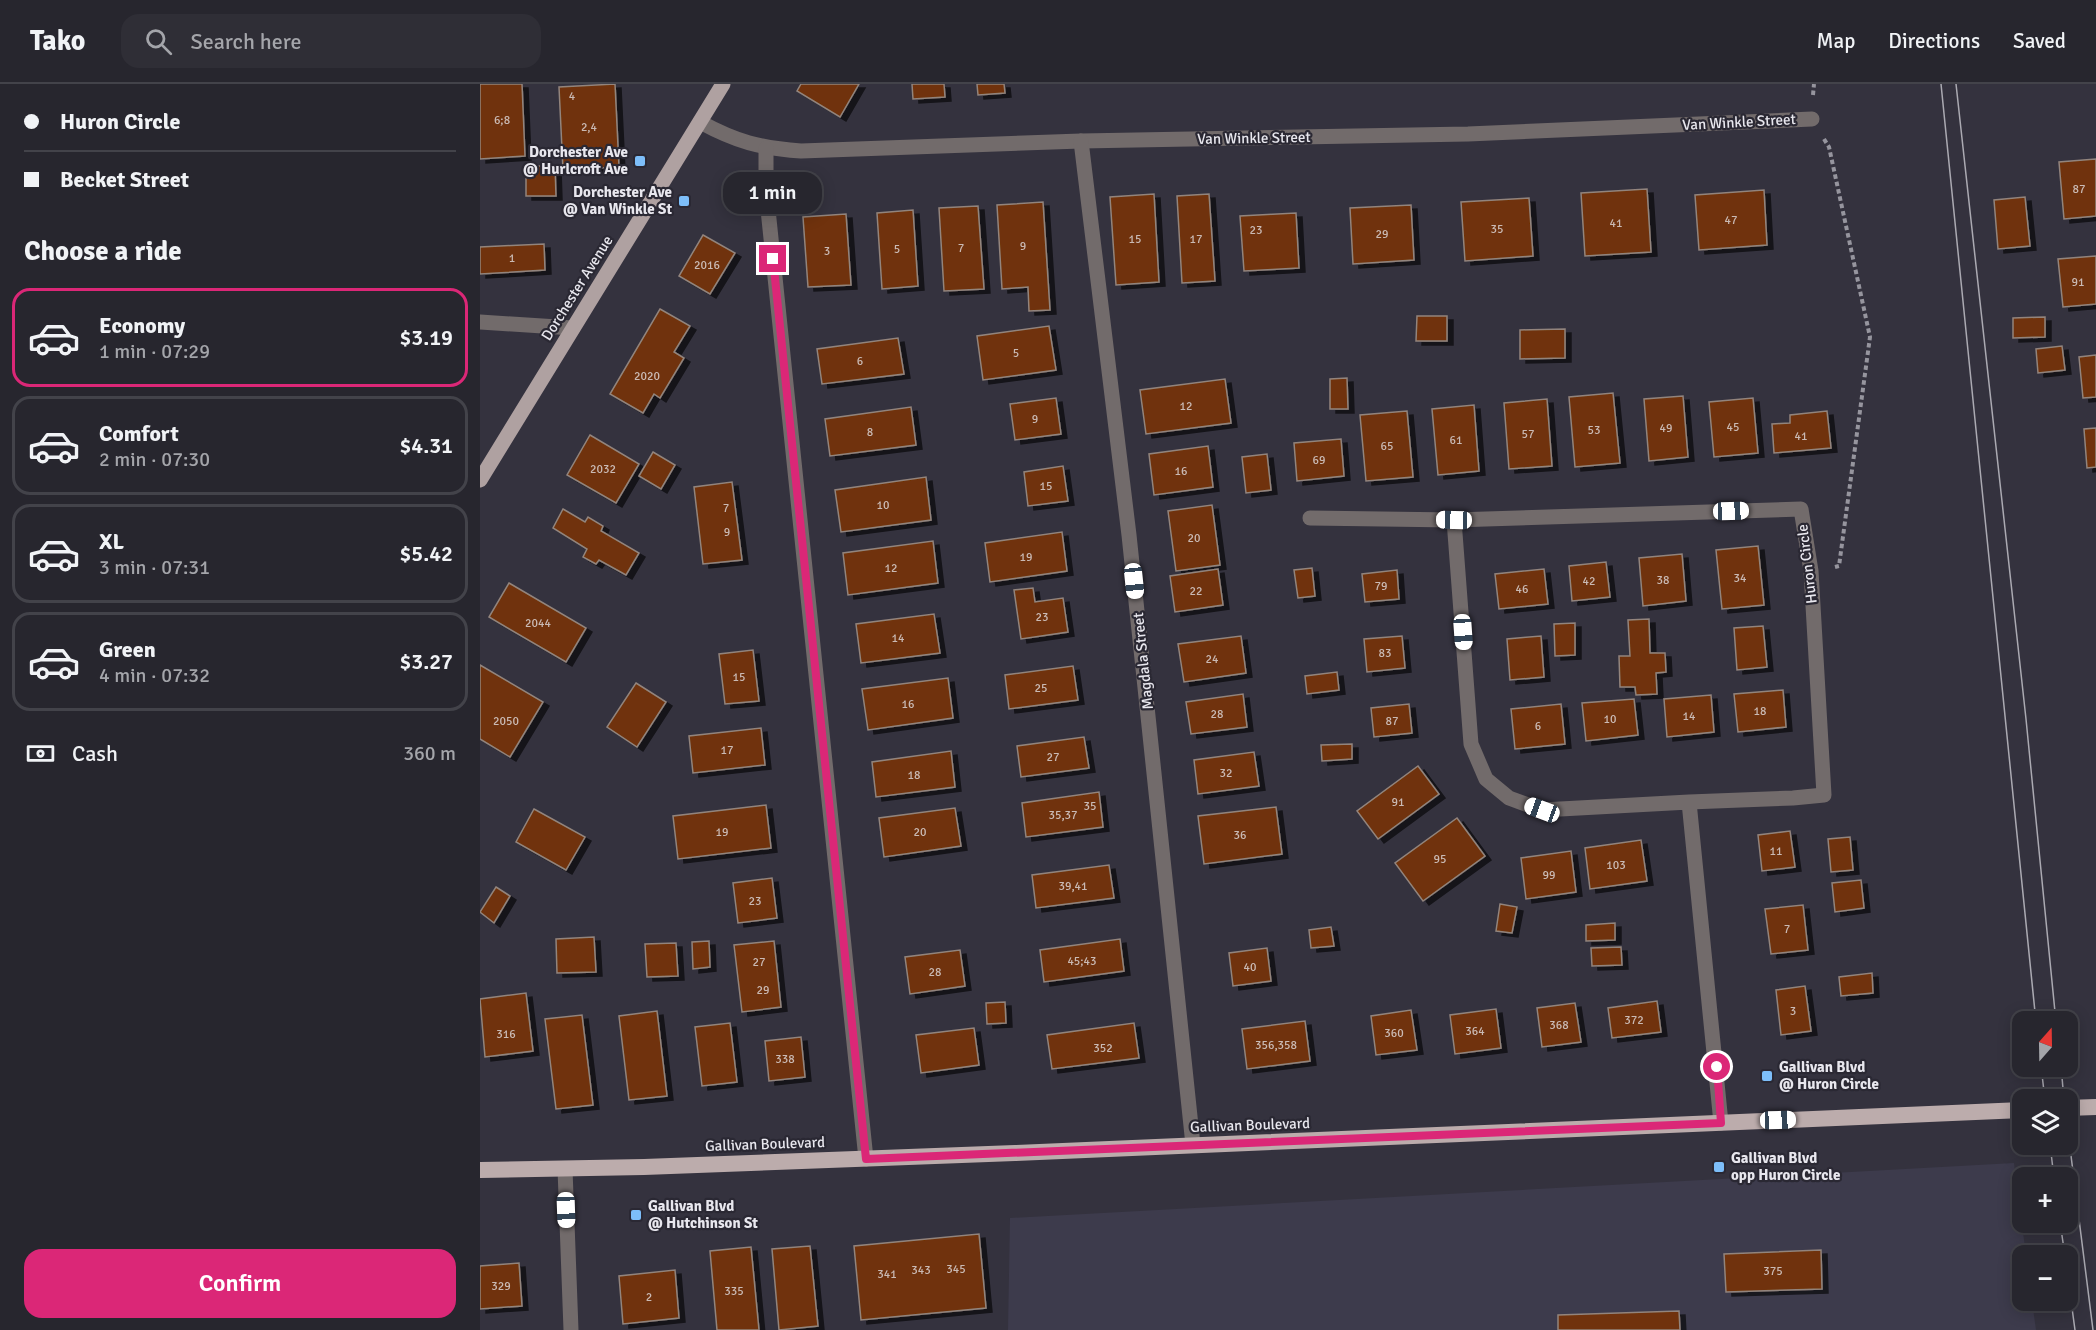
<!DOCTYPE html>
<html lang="en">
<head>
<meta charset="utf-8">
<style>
	body { margin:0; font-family:Signika,sans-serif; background:#2f2e36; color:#f1f3f6; height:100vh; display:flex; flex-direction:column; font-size:22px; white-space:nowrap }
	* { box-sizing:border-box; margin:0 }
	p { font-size:20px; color:#a4a5aa }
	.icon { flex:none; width:33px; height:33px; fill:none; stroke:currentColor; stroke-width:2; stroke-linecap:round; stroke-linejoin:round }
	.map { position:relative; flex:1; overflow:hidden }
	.details { display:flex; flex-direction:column; background:#27262e; width:480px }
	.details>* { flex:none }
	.hud { display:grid; align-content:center; height:132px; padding:0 24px; background:#27262e }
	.needle { width:39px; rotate:20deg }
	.buttons { position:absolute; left:1532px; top:927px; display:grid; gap:12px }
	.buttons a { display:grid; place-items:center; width:66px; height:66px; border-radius:12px; background:#27262e; box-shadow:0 3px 15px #0003,0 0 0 2px #43434a; font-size:30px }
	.end { position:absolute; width:27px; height:27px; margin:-14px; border:8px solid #db2777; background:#fff; box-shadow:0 0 0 3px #fff }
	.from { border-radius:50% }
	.bubble { position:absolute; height:42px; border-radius:18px; background:#27262e; box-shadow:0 3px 15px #0003,0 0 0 2px #43434a; font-size:20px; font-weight:600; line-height:42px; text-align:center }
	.car { position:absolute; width:18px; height:36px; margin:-18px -9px; border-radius:8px; box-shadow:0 0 4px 2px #0007; background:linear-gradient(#fff 24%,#345 0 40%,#fff 0 76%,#345 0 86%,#fff 0) }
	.hud b { display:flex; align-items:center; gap:21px; height:57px; font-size:22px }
	.hud b+b { border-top:2px solid #43434a }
	.hud i { width:15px; height:15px; background:#f1f3f6 }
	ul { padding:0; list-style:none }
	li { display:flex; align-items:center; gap:18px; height:99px; margin:0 12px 9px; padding:0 12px; border:3px solid #43434a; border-radius:18px }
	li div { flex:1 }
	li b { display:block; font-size:22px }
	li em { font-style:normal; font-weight:600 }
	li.active { border-color:#db2777 }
	li>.icon { width:54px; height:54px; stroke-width:1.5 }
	h2 { padding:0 24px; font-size:27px; line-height:72px }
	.pay { display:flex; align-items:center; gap:15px; height:66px; padding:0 24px; font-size:22px }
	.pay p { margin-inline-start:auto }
	.action { display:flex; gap:12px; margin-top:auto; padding:12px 24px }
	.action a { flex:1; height:69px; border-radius:18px; background:#db2777; color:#fff; font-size:24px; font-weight:600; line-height:69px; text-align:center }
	header { display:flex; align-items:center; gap:36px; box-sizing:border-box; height:84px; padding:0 30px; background:#27262e; border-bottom:2px solid #43434a }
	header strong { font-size:28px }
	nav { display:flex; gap:33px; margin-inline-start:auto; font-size:21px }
	.search { width:420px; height:54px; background:#2f2e36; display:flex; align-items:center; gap:15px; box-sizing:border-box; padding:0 21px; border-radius:18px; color:#a4a5aa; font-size:22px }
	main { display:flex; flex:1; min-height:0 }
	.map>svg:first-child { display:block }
</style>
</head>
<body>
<header>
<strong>Tako</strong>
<div class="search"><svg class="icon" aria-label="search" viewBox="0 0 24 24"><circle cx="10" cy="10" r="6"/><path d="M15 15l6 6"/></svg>Search here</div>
<nav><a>Map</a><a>Directions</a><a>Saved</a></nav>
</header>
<main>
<section class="details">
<div class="hud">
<b><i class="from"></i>Huron Circle</b>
<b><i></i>Becket Street</b>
</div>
<h2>Choose a ride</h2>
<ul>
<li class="active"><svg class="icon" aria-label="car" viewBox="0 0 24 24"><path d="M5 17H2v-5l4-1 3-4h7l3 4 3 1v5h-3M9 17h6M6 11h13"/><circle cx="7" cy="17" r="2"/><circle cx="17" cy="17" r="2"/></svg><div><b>Economy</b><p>1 min · 07:29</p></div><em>$3.19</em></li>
<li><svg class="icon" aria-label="car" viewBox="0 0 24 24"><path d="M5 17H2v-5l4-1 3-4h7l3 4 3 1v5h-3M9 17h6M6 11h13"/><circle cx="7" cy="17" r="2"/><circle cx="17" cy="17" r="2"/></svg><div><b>Comfort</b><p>2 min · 07:30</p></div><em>$4.31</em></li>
<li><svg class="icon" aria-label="car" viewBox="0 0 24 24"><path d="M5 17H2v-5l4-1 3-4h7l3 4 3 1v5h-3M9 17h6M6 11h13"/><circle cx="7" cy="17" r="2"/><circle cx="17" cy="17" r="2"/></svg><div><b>XL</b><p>3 min · 07:31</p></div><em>$5.42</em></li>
<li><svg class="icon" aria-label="car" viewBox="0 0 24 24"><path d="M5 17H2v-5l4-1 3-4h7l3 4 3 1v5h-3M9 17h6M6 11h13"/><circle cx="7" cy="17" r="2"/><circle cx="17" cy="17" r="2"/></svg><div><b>Green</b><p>4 min · 07:32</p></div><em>$3.27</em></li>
</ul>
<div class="pay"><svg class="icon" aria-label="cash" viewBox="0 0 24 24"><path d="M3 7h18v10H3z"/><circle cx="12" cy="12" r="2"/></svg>Cash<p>360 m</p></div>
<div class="action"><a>Confirm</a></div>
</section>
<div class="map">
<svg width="1616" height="1246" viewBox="0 0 1616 1246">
	<defs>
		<filter id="shadow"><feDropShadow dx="6" dy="4" stdDeviation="0" flood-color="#0009"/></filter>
	</defs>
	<rect width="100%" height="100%" fill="#34323e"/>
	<path fill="#3d3b4c" d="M1534,1079L1546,1171L1542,1172V1216L1552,1217L1556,1246H528L530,1134Z"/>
	<g fill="#703307" stroke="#92847d" stroke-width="1.5" filter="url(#shadow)">
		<path d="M0,0H42L45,72L0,75Z"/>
		<path d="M135,0L139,83L83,86L79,3Z"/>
		<path d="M321,0H379L360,33L317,7Z"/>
		<path d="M432,0H464L465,13L433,15Z"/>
		<path d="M497,0H524L525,9L498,11Z"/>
		<path d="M1616,75V132L1584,135L1579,78Z"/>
		<path d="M46,82H75L76,112H46Z"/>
		<path d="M1167,105L1171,168L1105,172L1101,109Z"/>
		<path d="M1284,106L1287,161L1219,166L1215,111Z"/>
		<path d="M674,110L679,198L636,201L630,113Z"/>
		<path d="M729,110L735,197L702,199L697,112Z"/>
		<path d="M1545,113L1550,162L1518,165L1514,116Z"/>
		<path d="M1049,114L1053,172L985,177L981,118Z"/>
		<path d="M563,118L570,226L549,227L548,203L522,205L517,121Z"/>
		<path d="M931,121L934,176L873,180L870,124Z"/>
		<path d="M498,122L504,205L464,207L459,124Z"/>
		<path d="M433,126L438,202L402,205L397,129Z"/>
		<path d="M816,129L819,184L764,187L760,132Z"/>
		<path d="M366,130L371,201L328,203L323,133Z"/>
		<path d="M223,151L255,169L230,210L199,192Z"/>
		<path d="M64,160L65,186L0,190V163Z"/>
		<path d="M1616,172V220L1583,223L1578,175Z"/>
		<path d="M180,225L210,242L194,268L204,274L180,314L174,310L163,329L130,310Z"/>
		<path d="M937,232H967V257H936Z"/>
		<path d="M1565,233V253L1533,254V234Z"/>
		<path d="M569,242L576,286L503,296L497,252Z"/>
		<path d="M1085,245V274L1040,275V246Z"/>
		<path d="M418,254L424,290L342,300L337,265Z"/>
		<path d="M1582,262L1585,286L1558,289L1556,265Z"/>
		<path d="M1616,271V313L1603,314L1599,273Z"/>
		<path d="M867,294L868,325H850V295Z"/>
		<path d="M745,295L751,339L666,350L660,306Z"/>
		<path d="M1133,309L1140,379L1095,383L1089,313Z"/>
		<path d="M1203,312L1208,373L1169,377L1164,315Z"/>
		<path d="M576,314L581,350L535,356L530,320Z"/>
		<path d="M1273,314L1278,369L1234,373L1229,318Z"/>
		<path d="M1067,315L1072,382L1029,385L1024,319Z"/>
		<path d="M994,321L999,387L958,391L952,325Z"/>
		<path d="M431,323L436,361L350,372L345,335Z"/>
		<path d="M927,327L933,393L886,397L880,331Z"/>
		<path d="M1347,327L1351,364L1294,369L1292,340L1310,339V331Z"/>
		<path d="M1616,344V383L1607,384L1604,345Z"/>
		<path d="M110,351L159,380L136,419L87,391Z"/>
		<path d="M861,355L864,392L817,397L814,359Z"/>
		<path d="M728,362L733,403L674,411L669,370Z"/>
		<path d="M173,368L195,381L181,405L159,392Z"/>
		<path d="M787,370L791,406L766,409L762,373Z"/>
		<path d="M583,382L588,417L548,422L544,388Z"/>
		<path d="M446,393L451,436L361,448L355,406Z"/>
		<path d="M252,398L262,476L223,480L214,403Z"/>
		<path d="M732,421L740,481L696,487L688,427Z"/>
		<path d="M83,425L105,438L108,433L123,442L121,447L159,469L146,491L119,476L116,480L103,473L107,465L73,444Z"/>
		<path d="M582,448L587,487L510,498L505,459Z"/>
		<path d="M453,457L458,499L368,511L363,469Z"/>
		<path d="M1278,462L1284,521L1242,525L1236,466Z"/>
		<path d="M1202,470L1206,517L1163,522L1159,474Z"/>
		<path d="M1126,478L1130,513L1092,517L1089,482Z"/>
		<path d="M832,484L835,512L818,514L814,486Z"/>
		<path d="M738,485L743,521L695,528L690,492Z"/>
		<path d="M1064,485L1068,520L1019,525L1015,490Z"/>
		<path d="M917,486L919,515L885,518L882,490Z"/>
		<path d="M29,499L106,544L86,578L9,533Z"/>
		<path d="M553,504L555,518L583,514L588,548L541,555L534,506Z"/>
		<path d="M454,530L460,569L381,579L376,540Z"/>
		<path d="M1169,535L1170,569H1185L1186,588L1176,589L1177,610L1156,611L1155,603H1140L1139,572H1150L1148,536Z"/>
		<path d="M1095,539V571L1075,572L1074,540Z"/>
		<path d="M1283,542L1287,583L1257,586L1254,544Z"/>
		<path d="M761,552L766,589L704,598L698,560Z"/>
		<path d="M922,552L925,584L887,588L884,555Z"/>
		<path d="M1061,552L1064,593L1030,596L1027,555Z"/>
		<path d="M273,566L279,617L245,620L239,570Z"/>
		<path d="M0,581L63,618L30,673L0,655Z"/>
		<path d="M593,582L598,616L529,625L525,591Z"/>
		<path d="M857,588L859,606L827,610L825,592Z"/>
		<path d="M468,594L473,634L388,646L382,605Z"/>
		<path d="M156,599L186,618L157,663L127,643Z"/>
		<path d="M1303,606L1306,643L1258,648L1254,610Z"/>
		<path d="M763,610L767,643L711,650L706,618Z"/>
		<path d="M1231,611L1234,648L1187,653L1184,615Z"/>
		<path d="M1154,615L1158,651L1106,657L1102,619Z"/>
		<path d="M929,620L932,649L894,653L891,624Z"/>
		<path d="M1081,620L1085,660L1035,665L1031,625Z"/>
		<path d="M281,644L285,681L213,689L209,652Z"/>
		<path d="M604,653L609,684L541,693L537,662Z"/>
		<path d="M872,660V675L842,677L841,661Z"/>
		<path d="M471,667L475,703L396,713L392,678Z"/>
		<path d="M774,668L779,702L718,710L714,676Z"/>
		<path d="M938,682L959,710L898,755L877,727Z"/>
		<path d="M619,708L623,743L546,753L542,719Z"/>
		<path d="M286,721L291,764L198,775L193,732Z"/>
		<path d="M796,723L802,770L724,780L718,732Z"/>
		<path d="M475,724L481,762L404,773L399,734Z"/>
		<path d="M54,725L105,753L86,786L36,758Z"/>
		<path d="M977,734L1005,772L943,817L915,779Z"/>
		<path d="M1310,747L1315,783L1282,787L1278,751Z"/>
		<path d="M1370,753L1373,786L1351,788L1348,755Z"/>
		<path d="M1161,756L1167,797L1110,805L1105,764Z"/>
		<path d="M1091,767L1096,808L1046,815L1041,774Z"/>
		<path d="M629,781L634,814L556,824L552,791Z"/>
		<path d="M292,794L297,834L258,839L253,799Z"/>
		<path d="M1381,796L1384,824L1355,828L1352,799Z"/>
		<path d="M16,803L30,812L14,839L0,828Z"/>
		<path d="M1020,820L1037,823L1032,849L1016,847Z"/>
		<path d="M1323,821L1328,866L1291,870L1285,825Z"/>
		<path d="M1135,839V856L1106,857V841Z"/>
		<path d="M851,843L854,862L831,864L829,846Z"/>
		<path d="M114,853L116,888L77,889L76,855Z"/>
		<path d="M640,855L644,887L564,898L560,866Z"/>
		<path d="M229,857L230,883L213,885L212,858Z"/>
		<path d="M294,857L301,923L262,928L254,861Z"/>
		<path d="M196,859L198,892L167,893L165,860Z"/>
		<path d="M1141,863L1142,881L1112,882L1111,864Z"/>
		<path d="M787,864L791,897L753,902L749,869Z"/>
		<path d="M480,866L485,902L430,910L425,873Z"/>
		<path d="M1392,889L1393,909L1361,912L1359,893Z"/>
		<path d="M1325,902L1331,947L1301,951L1296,906Z"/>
		<path d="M46,909L53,967L5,973L0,915Z"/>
		<path d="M1177,917L1181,948L1132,954L1128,924Z"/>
		<path d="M525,918L526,939L507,940L506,919Z"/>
		<path d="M1095,919L1101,958L1062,963L1057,924Z"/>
		<path d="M1016,925L1021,964L975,970L970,931Z"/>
		<path d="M931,926L937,966L896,971L891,932Z"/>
		<path d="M177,927L187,1012L149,1016L139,932Z"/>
		<path d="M102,931L113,1021L76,1025L65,935Z"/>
		<path d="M825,937L830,977L767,985L762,945Z"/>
		<path d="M250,939L257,998L222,1002L215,943Z"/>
		<path d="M654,939L659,974L572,985L567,951Z"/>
		<path d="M494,944L499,981L441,989L436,951Z"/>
		<path d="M321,953L325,993L289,997L285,957Z"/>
		<path d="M499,1150L506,1224L381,1236L374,1162Z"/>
		<path d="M330,1162L338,1242L299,1246L292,1165Z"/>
		<path d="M271,1163L279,1246H237L230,1167Z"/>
		<path d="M1341,1166L1342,1205L1246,1208L1244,1170Z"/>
		<path d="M39,1179L42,1222L0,1225V1182Z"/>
		<path d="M195,1186L199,1234L143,1240L139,1192Z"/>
		<path d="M1199,1227L1200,1246H1078V1231Z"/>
	</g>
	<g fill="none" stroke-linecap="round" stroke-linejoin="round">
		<g stroke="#96959e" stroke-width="4" stroke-dasharray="4.5 3" stroke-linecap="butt">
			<path d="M1333,11L1334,0"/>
			<path d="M1344,55L1349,63L1390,253L1359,482L1355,483"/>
		</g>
		<g stroke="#726b6b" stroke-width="15">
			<path d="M220,38C257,58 280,64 321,67L601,57L988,50L1332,35"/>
			<path d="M601,57L649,451L713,1061"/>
			<path d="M286,64V106L386,1075"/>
			<path d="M0,238L93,244"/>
			<path d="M830,434L974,436"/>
			<path d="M1209,718L1062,726L1029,714L1006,695L991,660L974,436L1321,425L1331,487L1344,711L1313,714L1209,718L1241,1039"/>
			<path d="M85,1085L91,1246"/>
		</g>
		<path stroke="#afa1a1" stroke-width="15" d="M0,396L243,0"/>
		<g stroke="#bcacac" stroke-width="16">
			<path d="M1587,1024L1616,1023"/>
			<path d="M0,1086L164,1083L535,1069L1542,1026"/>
		</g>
		<g stroke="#abaab2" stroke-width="1.5">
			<path d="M1461,0L1556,938"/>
			<path d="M1476,0L1546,635L1576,938"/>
			<path d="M1561,982L1565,1016"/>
			<path d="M1581,982L1584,1016"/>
			<path d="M1587,1040L1613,1246"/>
			<path d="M1570,1060L1574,1094"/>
			<path d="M1580,1138L1585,1172"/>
			<path d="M1587,1187L1595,1246"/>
		</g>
	</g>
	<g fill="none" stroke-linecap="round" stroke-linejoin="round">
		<path stroke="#db2777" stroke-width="8" d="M293,175L386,1075L1241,1039L1237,983"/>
	</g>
	<g fill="#7dbef9" stroke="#2a2833" stroke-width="2">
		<rect x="154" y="71" width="12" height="12" rx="3"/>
		<rect x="198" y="111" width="12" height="12" rx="3"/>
		<rect x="1281" y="986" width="12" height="12" rx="3"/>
		<rect x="1233" y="1077" width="12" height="12" rx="3"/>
		<rect x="150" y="1125" width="12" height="12" rx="3"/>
	</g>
	<g text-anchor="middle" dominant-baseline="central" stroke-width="4.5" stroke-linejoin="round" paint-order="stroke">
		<g font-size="12" fill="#cabab4">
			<text x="92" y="12">4</text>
			<text x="22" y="36">6;8</text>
			<text x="109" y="43">2,4</text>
			<text x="1599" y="105">87</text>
			<text x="1251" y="136">47</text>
			<text x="1136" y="139">41</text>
			<text x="1017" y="145">35</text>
			<text x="776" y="146">23</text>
			<text x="902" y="150">29</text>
			<text x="655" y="155">15</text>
			<text x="716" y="155">17</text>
			<text x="543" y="162">9</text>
			<text x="481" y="164">7</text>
			<text x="417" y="165">5</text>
			<text x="347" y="167">3</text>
			<text x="32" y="174">1</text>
			<text x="227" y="181">2016</text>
			<text x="1598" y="198">91</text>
			<text x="536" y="269">5</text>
			<text x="380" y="277">6</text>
			<text x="167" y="292">2020</text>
			<text x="706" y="322">12</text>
			<text x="555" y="335">9</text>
			<text x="1253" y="343">45</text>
			<text x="1186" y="344">49</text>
			<text x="1114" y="346">53</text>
			<text x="390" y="348">8</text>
			<text x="1048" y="350">57</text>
			<text x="1321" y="352">41</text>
			<text x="976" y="356">61</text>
			<text x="907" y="362">65</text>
			<text x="839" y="376">69</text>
			<text x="123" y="385">2032</text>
			<text x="701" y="387">16</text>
			<text x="566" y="402">15</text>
			<text x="403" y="421">10</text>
			<text x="246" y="424">7</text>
			<text x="247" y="448">9</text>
			<text x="714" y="454">20</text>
			<text x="546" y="473">19</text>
			<text x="411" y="484">12</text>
			<text x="1260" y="494">34</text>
			<text x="1183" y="496">38</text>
			<text x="1109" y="497">42</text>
			<text x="901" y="502">79</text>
			<text x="1042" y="505">46</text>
			<text x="716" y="507">22</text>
			<text x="562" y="533">23</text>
			<text x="58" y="539">2044</text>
			<text x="418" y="554">14</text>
			<text x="905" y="569">83</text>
			<text x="732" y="575">24</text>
			<text x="259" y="593">15</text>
			<text x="561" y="604">25</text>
			<text x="428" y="620">16</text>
			<text x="1280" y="627">18</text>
			<text x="737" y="630">28</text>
			<text x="1209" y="632">14</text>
			<text x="1130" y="635">10</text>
			<text x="26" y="637">2050</text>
			<text x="912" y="637">87</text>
			<text x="1058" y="642">6</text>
			<text x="247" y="666">17</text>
			<text x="573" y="673">27</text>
			<text x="746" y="689">32</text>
			<text x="434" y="691">18</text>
			<text x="918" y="718">91</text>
			<text x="610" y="722">35</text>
			<text x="583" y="731">35,37</text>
			<text x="242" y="748">19</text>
			<text x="440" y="748">20</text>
			<text x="760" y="751">36</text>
			<text x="1296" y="767">11</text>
			<text x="960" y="775">95</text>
			<text x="1136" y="781">103</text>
			<text x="1069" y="791">99</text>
			<text x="593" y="802">39,41</text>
			<text x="275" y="817">23</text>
			<text x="1307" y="845">7</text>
			<text x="602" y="877">45;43</text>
			<text x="279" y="878">27</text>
			<text x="770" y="883">40</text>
			<text x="455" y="888">28</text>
			<text x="283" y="906">29</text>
			<text x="1313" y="927">3</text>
			<text x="1154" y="936">372</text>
			<text x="1079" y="941">368</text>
			<text x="995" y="947">364</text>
			<text x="914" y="949">360</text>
			<text x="26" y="950">316</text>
			<text x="796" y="961">356,358</text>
			<text x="623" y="964">352</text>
			<text x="305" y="975">338</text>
			<text x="476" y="1185">345</text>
			<text x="441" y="1186">343</text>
			<text x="1293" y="1187">375</text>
			<text x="407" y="1190">341</text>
			<text x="21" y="1202">329</text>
			<text x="254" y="1207">335</text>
			<text x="169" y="1213">2</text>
		</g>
		<g font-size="15" fill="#e8e7ee" stroke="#2a2833">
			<text transform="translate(1259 38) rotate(-3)">Van Winkle Street</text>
			<text transform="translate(774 54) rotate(-1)">Van Winkle Street</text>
			<text transform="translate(97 204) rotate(-58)">Dorchester Avenue</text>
			<text transform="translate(1327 480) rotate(-97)">Huron Circle</text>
			<text transform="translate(663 577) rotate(-96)">Magdala Street</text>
			<text transform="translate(770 1041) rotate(-2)">Gallivan Boulevard</text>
			<text transform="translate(285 1060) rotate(-2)">Gallivan Boulevard</text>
		</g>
		<g font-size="15" font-weight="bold" fill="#e8e7ee" stroke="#2a2833" text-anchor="start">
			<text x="148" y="68" text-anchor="end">Dorchester Ave<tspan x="148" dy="17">@ Hurlcroft Ave</tspan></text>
			<text x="192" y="108" text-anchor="end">Dorchester Ave<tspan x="192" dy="17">@ Van Winkle St</tspan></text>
			<text x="1299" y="983">Gallivan Blvd<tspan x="1299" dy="17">@ Huron Circle</tspan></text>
			<text x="1251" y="1074">Gallivan Blvd<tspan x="1251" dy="17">opp Huron Circle</tspan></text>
			<text x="168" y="1122">Gallivan Blvd<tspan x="168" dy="17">@ Hutchinson St</tspan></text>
		</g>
	</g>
</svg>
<div class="buttons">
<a><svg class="needle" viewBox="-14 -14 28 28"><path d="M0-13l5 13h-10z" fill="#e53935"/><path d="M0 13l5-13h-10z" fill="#a4a5aa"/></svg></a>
<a><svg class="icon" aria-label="layers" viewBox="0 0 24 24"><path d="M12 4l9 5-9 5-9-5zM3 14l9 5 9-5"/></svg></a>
<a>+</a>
<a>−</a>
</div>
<i class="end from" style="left:1237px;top:983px"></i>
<i class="end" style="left:293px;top:175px"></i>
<div class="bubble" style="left:243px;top:88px;width:99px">1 min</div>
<i class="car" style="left:1251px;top:427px;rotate:88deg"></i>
<i class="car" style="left:974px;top:436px;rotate:271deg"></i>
<i class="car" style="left:654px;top:497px;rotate:174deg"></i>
<i class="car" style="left:983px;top:548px;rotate:176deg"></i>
<i class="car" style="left:1062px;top:726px;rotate:290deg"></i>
<i class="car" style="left:1298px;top:1036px;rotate:88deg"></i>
<i class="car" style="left:86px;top:1126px;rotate:178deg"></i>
</div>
</main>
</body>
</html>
